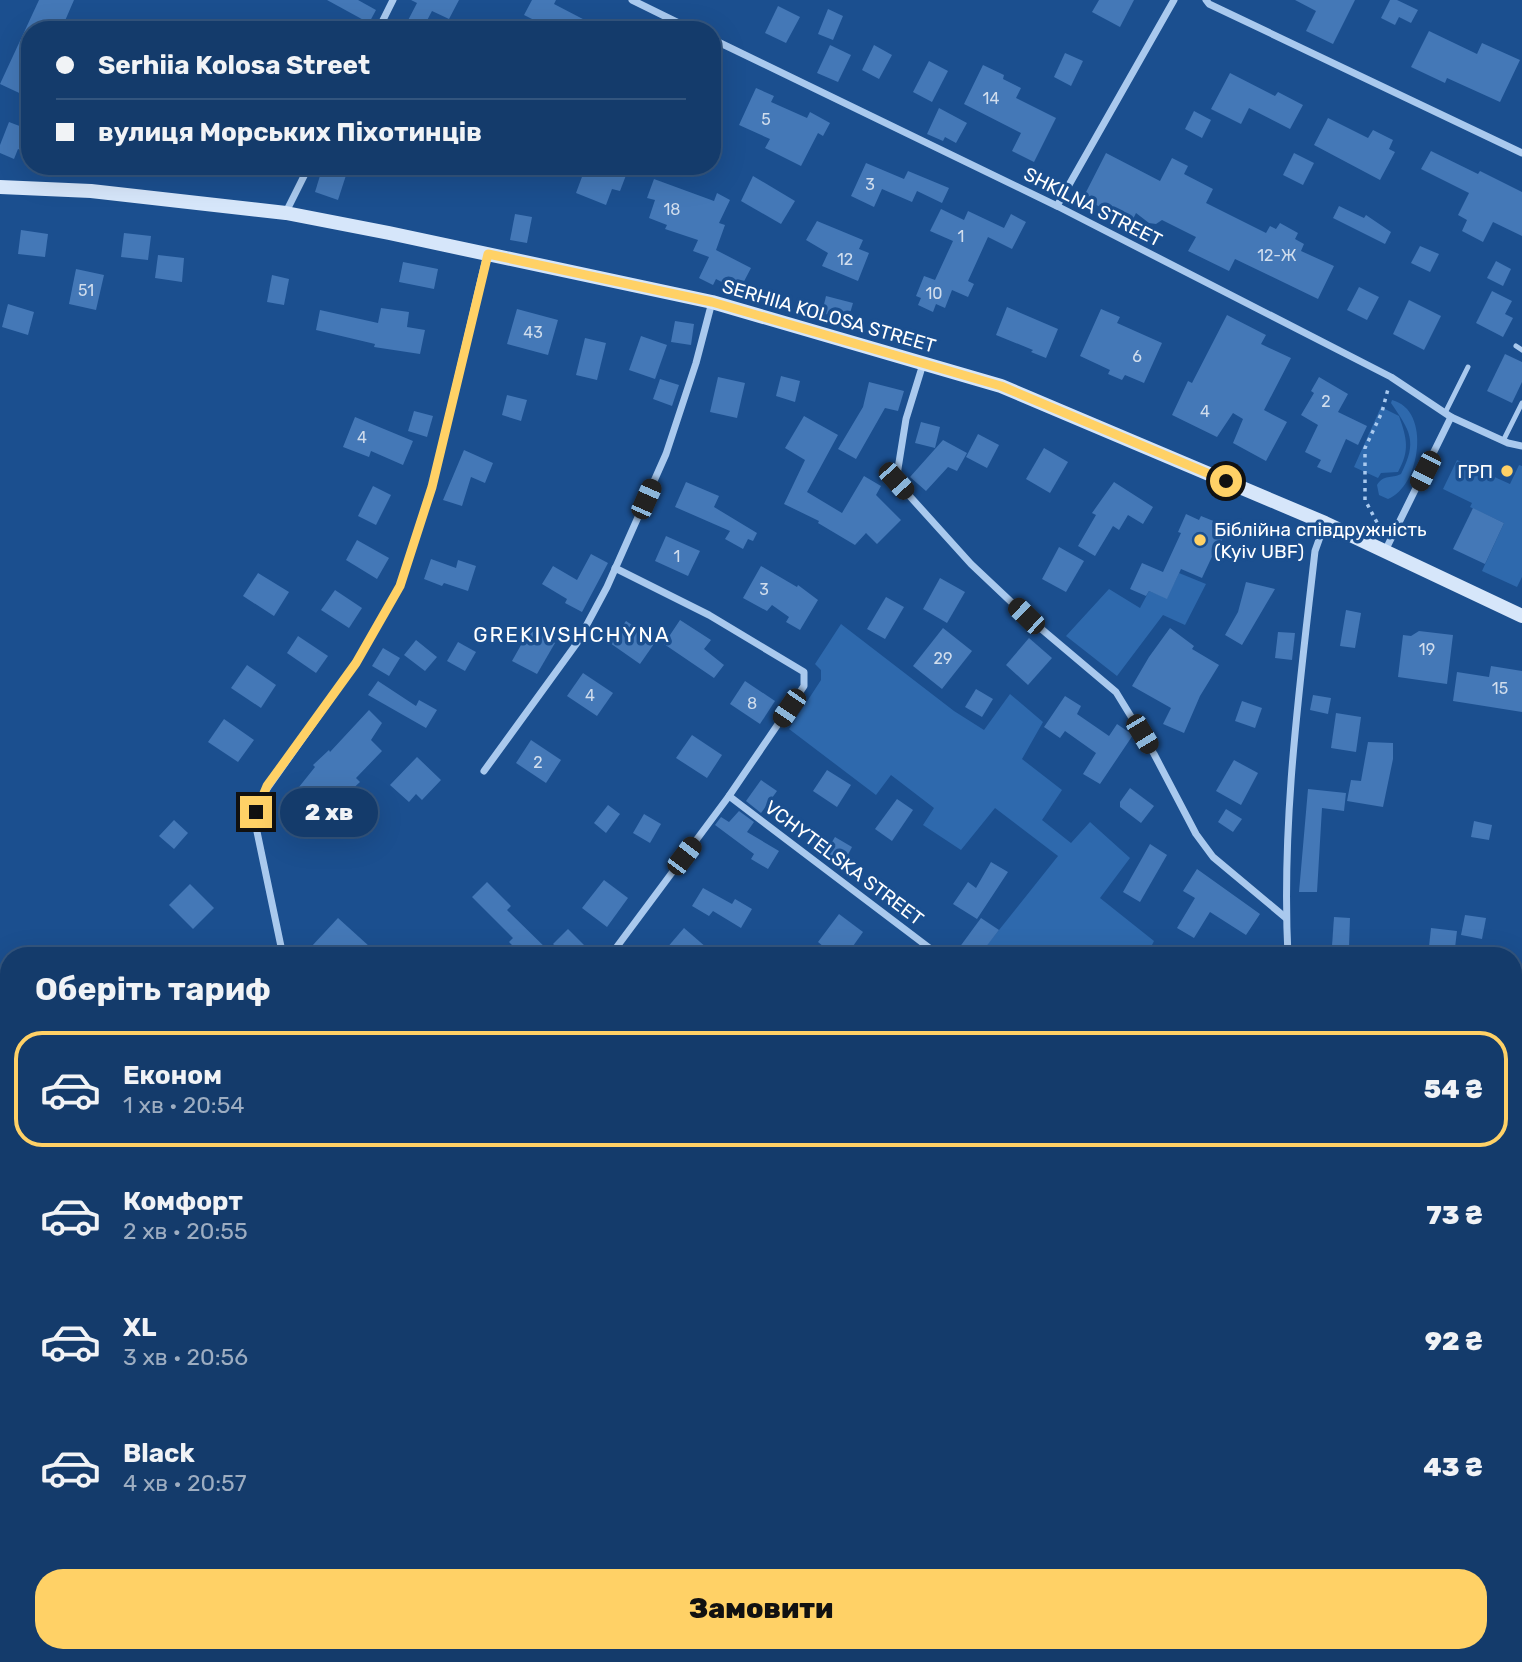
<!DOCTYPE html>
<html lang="uk">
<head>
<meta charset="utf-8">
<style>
	body { margin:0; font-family:Rubik,sans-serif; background:#214673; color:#f1f3f6; height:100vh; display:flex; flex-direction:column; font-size:26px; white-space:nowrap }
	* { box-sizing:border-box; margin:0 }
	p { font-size:23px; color:#9dadc1 }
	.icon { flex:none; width:38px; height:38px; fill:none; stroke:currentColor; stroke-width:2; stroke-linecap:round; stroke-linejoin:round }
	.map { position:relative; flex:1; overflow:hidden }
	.details { position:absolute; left:0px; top:947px; width:1522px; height:716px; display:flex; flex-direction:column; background:#143b6b; border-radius:28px 28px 0 0; box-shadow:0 7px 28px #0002,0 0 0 2px #33557e }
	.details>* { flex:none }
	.guide { position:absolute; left:21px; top:21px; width:700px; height:154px; border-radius:28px; box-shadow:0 7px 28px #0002,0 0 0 2px #33557e; display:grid; align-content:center; height:154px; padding:0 35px; background:#143b6b }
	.end { position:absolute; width:32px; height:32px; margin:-16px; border:9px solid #ffd166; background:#111; box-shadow:0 0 0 4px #111 }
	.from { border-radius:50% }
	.bubble { position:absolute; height:49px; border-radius:24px; background:#143b6b; box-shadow:0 7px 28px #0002,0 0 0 2px #33557e; font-size:23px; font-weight:800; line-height:49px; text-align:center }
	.car { position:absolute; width:21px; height:42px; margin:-21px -10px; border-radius:9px; box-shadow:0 0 5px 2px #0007; background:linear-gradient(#222 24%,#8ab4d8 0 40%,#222 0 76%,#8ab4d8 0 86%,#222 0) }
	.guide b { display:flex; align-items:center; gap:24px; height:66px; font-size:26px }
	.guide b+b { border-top:2px solid #33557e }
	.guide i { width:18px; height:18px; background:#f1f3f6 }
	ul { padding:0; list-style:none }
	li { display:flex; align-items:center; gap:21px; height:116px; margin:0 14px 10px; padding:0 21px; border:4px solid transparent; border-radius:28px }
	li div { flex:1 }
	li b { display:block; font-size:26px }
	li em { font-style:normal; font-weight:800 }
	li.selected { border-color:#ffd166 }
	li>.icon { width:63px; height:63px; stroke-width:1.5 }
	h2 { padding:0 35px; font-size:32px; line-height:84px }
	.button { display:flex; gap:14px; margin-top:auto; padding:14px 35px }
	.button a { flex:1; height:80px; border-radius:28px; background:#ffd166; color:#111; font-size:28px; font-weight:800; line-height:80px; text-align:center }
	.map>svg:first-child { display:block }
</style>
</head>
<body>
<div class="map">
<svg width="1522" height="1662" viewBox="0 0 1522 1662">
	<rect width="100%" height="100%" fill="#1b4f8f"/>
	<g fill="#2e69ad">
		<path d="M1392,400C1432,410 1420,487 1388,499L1379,495L1377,485C1384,474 1391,479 1401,474C1418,441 1410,431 1391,403Z"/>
		<path d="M1381,407L1399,416C1407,439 1410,450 1398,472L1381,473L1378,478L1354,467Z"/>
		<path d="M1457,460L1510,484L1519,465L1522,466V577L1517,587L1482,571L1504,523L1470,507L1472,503L1443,489Z"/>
		<path d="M1179,573L1206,584L1185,625L1163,615L1117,676L1066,636L1109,589L1140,608L1149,591L1167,598Z"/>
		<path d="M841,624L954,711L984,730L1010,694L1043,722L1022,759L1062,790L1042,820L1071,843L1090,822L1130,858L1100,898L1154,941L1147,955H1093L1089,952L1087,956L979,955L1058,856L995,808L961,850L923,825L934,808L891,775L876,795L789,729L821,680V670L815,664Z"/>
		<path d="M295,1654H547L541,1662H289Z"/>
	</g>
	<g fill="#4478b7">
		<path d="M39,0H74L61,30H30V98L0,84Z"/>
		<path d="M327,0H358L376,10L369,23Z"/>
		<path d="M411,0H459L449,19L432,11L422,30H403L417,3Z"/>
		<path d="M532,0H556L554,4L604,30H554L524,15Z"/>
		<path d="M1099,0H1134L1120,27L1092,12Z"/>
		<path d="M1295,0H1355L1333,44L1306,31L1316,11Z"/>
		<path d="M1390,0H1397L1418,10L1411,23L1399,17L1395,25L1381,18Z"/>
		<path d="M778,6L800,17L786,43L765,33Z"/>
		<path d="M828,9L843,16L833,40L818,34Z"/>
		<path d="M1429,31L1477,54L1482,43L1520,60L1500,102L1447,78L1445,83L1411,67Z"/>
		<path d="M830,45L851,55L838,82L817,73Z"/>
		<path d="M874,45L892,55L879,79L862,70Z"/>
		<path d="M1065,53L1083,61L1071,86L1054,77Z"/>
		<path d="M929,61L948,71L932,102L913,92Z"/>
		<path d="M983,65L1004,75L1003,79L1021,88L1016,98L1056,118L1034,162L1012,151L1021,133L964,104Z"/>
		<path d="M1230,73L1275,96L1278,92L1303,105L1290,129L1249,108L1241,124L1211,109Z"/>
		<path d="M756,88L774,96L771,102L807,118L810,112L830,123L823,136L818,133L801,166L765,148L770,139L739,125Z"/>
		<path d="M939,108L967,123L956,143L945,137L943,141L927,134Z"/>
		<path d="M1194,111L1211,120L1202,138L1185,129Z"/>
		<path d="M1328,118L1368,138L1373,130L1393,140L1389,149L1395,152L1380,180L1314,145Z"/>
		<path d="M9,122L30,130V154L18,149L14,159L0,153V145Z"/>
		<path d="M1431,151L1478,174L1480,171L1522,192V236L1493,222L1483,242L1462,231L1467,220L1458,215L1469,193L1421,169Z"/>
		<path d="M1106,153L1160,181L1172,158L1188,166L1184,174L1213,189L1206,203L1266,233L1270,226L1276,229L1280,223L1298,233L1295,239L1304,244L1301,251L1334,266L1318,299L1235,259L1229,271L1188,251L1196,237L1162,220L1156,224L1149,223L1136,213L1131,223L1083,198Z"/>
		<path d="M1294,153L1314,163L1303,185L1283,175Z"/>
		<path d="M866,163L904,179L908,171L949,188L942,203L917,191L912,202L882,189L874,207L851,196Z"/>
		<path d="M323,166H349L338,200L315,192Z"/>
		<path d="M586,166H619L628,170L620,191L612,189L606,205L576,193Z"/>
		<path d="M753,176L795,201L781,224L741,201Z"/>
		<path d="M654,179L714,201L717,193L730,200L719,223L725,225L716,250L751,268L739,291L716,279L713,285L699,278L709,257L693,251L698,240L665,229L667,225L649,218L655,200L647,198Z"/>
		<path d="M1339,206L1364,218L1366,215L1391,232L1385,244L1333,218Z"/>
		<path d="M941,209L964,220L968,211L1004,228L1011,214L1026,222L1012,249L988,237L968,281L974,284L968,297L952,290L945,308L936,304L933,312L918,305L921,298L916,296L924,276L935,280L953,241L930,231Z"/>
		<path d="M515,214L532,217L527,243L510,240Z"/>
		<path d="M817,221L863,240L859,249L869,253L858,281L822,266L828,253L806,240Z"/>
		<path d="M21,230L48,234L45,257L18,254Z"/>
		<path d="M124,233L151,236L148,260L121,257Z"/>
		<path d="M1420,246L1439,254L1430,272L1411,263Z"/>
		<path d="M158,255L184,258L182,282L155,278Z"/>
		<path d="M1496,261L1511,269L1503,286L1487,278Z"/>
		<path d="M403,262L438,269L434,289L399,282Z"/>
		<path d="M76,269L104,275L96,310L69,304Z"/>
		<path d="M272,275L289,279L284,305L267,302Z"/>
		<path d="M1359,287L1379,297L1367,320L1347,310Z"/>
		<path d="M1492,291L1512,301L1505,314L1513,318L1503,337L1476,323Z"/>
		<path d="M826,296L853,303L848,320L822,313Z"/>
		<path d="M1409,300L1441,316L1424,350L1393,334Z"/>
		<path d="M8,304L34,312L28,335L2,327Z"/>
		<path d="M1007,307L1058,329L1046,358L1031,352L1033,350L996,335Z"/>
		<path d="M381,308L409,312L407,327L425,330L420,354L374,347L375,344L316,330L320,310L378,323Z"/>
		<path d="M517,309L558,320L548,355L507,344Z"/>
		<path d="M1101,309L1120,317L1117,323L1162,343L1144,383L1125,375L1122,380L1108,374L1110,370L1080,356Z"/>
		<path d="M1227,315L1266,335L1261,344L1291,358L1264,410L1287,422L1266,461L1233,443L1243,419L1233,413L1217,437L1172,415L1188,381L1192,383Z"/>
		<path d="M675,321L694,324L691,345L671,342Z"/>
		<path d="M641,336L667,345L655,379L629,370Z"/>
		<path d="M585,338L606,343L597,380L576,375Z"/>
		<path d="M1505,354L1522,362V382L1512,403L1487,391Z"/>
		<path d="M781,376L800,381L795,402L776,396Z"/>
		<path d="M718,377L745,383L737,418L710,412Z"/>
		<path d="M1319,377L1348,394L1338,412L1367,426L1358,445L1346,439L1331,473L1317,467L1321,460L1305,452L1318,425L1301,415L1314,393L1311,391Z"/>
		<path d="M660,379L679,385L672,406L653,399Z"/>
		<path d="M869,382L904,391L898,411L885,408L856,459L838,449L863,407Z"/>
		<path d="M507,395L527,400L521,421L502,415Z"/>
		<path d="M414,411L433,416L427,437L408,431Z"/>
		<path d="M804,416L838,435L807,492L842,513L864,476L881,486L876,495L901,520L877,544L866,533L855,545L818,523L819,521L784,504L805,460L785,448Z"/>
		<path d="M355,417L413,441L403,465L371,451L369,457L343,447Z"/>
		<path d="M921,422L940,427L935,448L915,443Z"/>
		<path d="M978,434L999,445L987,468L966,457Z"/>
		<path d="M943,440L967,453L957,471L948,467L926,491L910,477Z"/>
		<path d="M1044,448L1068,462L1050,493L1026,479Z"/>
		<path d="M464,450L493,463L485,483L471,477L462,506L443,500Z"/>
		<path d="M686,482L719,496L714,507L757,533L753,541L748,539L743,549L725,539L730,531L675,507Z"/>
		<path d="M1114,482L1153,507L1143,524L1128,515L1119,530L1113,526L1095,556L1078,546L1096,515L1092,513Z"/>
		<path d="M373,486L391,495L376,525L358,516Z"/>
		<path d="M1473,508L1504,523L1485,564L1453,549Z"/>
		<path d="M1186,514L1199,520L1201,516L1216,522L1214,526L1226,531L1218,549L1216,548L1202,578L1181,569L1167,599L1149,591L1146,596L1130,589L1142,563L1163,572L1181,533L1178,532Z"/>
		<path d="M666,536L700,551L688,576L655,561Z"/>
		<path d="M357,540L389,558L377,579L346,560Z"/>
		<path d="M1059,547L1084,561L1066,592L1042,579Z"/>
		<path d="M591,554L608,563L582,612L565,603L567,599L542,584L553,566L577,580Z"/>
		<path d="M431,559L456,568L458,560L476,566L468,591L444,583L442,586L424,579Z"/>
		<path d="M761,566L797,587L798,585L818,600L800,630L786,622L789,617L772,605L767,611L743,598Z"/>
		<path d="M258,573L289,592L274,616L243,596Z"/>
		<path d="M940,578L965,592L947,623L923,609Z"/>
		<path d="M1246,582L1275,589L1242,645L1225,635L1238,612Z"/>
		<path d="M335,590L362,608L349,628L321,610Z"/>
		<path d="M886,597L904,607L885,639L867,629Z"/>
		<path d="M1346,610L1361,613L1355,648L1340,646Z"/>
		<path d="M680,620L711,640L704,649L724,665L714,678L664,644Z"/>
		<path d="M626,621L656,641L640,664L610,643Z"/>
		<path d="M943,628L972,651L942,689L913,666Z"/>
		<path d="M1170,628L1194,646L1192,649L1219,665L1200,696L1184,733L1163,724L1171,708L1132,686L1149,657Z"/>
		<path d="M530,629L555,643L537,674L512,661Z"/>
		<path d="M1419,631L1453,635L1447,684L1398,677L1403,635L1411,636Z"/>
		<path d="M1278,632L1295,633L1292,660L1275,658Z"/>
		<path d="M298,636L328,656L316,673L287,653Z"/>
		<path d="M1029,638L1052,658L1028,685L1006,665Z"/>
		<path d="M416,640L437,657L425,671L404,655Z"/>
		<path d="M458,642L476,652L465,671L447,661Z"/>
		<path d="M383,648L400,658L389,676L372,666Z"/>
		<path d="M247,665L276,685L261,708L231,688Z"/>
		<path d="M1491,666L1522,671V712L1453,701L1457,672L1489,677Z"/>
		<path d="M583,673L613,693L597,716L567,696Z"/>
		<path d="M378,681L416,706L419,700L437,710L426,728L368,695Z"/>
		<path d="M745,681L775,701L760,724L730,704Z"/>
		<path d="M976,689L993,699L982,717L965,707Z"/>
		<path d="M1313,695L1331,698L1328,714L1310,710Z"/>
		<path d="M1065,696L1081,706L1077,714L1109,736L1117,724L1133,735L1100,784L1083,774L1096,753L1065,731L1060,738L1044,727Z"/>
		<path d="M1242,701L1262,708L1255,728L1235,721Z"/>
		<path d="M369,710L382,723L371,740L382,751L356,778L360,782L347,794L340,787L314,818L301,807L306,801L295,792L315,767L313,765L329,750L330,752Z"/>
		<path d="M1336,713L1361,717L1356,752L1331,748Z"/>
		<path d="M224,719L254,740L238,762L208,742Z"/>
		<path d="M692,735L722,755L707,778L676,758Z"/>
		<path d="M531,740L561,760L546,783L516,763Z"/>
		<path d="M1368,742L1393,743V759L1383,807L1347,801L1351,780L1361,781Z"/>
		<path d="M417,757L441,780L422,800L416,794L409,802L390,785Z"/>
		<path d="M1234,760L1258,773L1241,805L1216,791Z"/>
		<path d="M827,770L851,785L837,807L813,791Z"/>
		<path d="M761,780L777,791L761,813L746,801Z"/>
		<path d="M1130,788L1154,806L1141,823L1120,807V802Z"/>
		<path d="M1308,789L1346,793L1344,811L1322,808L1317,892H1299Z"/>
		<path d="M897,799L913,810L892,841L875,829Z"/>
		<path d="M608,805L620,814L606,833L594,823Z"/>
		<path d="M1226,809L1242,819L1233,832L1218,822Z"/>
		<path d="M739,811L754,822L747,832L779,851L768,869L751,859L754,854L715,825L721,817L729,822Z"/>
		<path d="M644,814L661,824L650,843L633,833Z"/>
		<path d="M174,820L188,833L174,849L159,836Z"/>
		<path d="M1474,821L1492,825L1489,840L1471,837Z"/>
		<path d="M835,837L852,847L842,866L824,855Z"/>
		<path d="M1150,844L1167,855L1140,902L1123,892Z"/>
		<path d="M991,862L1008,872L977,919L953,904L968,882L976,888Z"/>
		<path d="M1197,869L1260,914L1246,935L1210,912L1194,938L1177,928L1195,898L1183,891Z"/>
		<path d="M604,880L628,898L607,927L582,908Z"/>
		<path d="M487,882L511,906L507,910L554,956H523L509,942L513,938L472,897Z"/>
		<path d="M190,884L214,908L193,929L169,905Z"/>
		<path d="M703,888L732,904L735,899L752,909L741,928L713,911L709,916L692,906Z"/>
		<path d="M839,914L863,932L846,956H835L818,942Z"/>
		<path d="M1465,915L1486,918L1482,939L1461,935Z"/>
		<path d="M1334,917L1350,918L1349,947L1332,946Z"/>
		<path d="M338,918L380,956H321L311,947Z"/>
		<path d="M981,918L999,930L979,956H970L959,948Z"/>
		<path d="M684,928L707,948L701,956H660Z"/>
		<path d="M1431,928L1457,931L1454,956H1428Z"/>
		<path d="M568,929L595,956H566L553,944Z"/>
	</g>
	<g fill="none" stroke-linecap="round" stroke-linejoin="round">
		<path stroke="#a9c9ee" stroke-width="3.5" stroke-dasharray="3.5 5" stroke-linecap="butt" d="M1381,530L1365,500V448L1382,412L1388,389"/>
		<g stroke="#a9c9ee" stroke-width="5">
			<path d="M1516,346L1522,350"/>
			<path d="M1445,413L1468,367"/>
			<path d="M1503,441L1522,403"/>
			<path d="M104,1654L106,1662"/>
			<path d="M508,1662L525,1654"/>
		</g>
		<g stroke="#a9c9ee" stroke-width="7">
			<path d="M632,0L693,30"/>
			<path d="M1206,0L1209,4L1522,153"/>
			<path d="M378,30L393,0"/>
			<path d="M712,39L1057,206L1391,377L1451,417L1508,443L1522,446"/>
			<path d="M1057,206L1174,0"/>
			<path d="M286,212L309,166"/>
			<path d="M923,364L906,419L896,481L971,564L1026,616L1116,692L1154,754L1196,834L1213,857L1286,918"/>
			<path d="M1385,551L1451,417"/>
			<path d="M484,771L577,643L607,587L666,454L696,363L712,302"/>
			<path d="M729,796L940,956"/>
			<path d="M283,956L256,827V812L259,800L356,663L400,586L432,487L487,254"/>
			<path d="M610,956L729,796L804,686V672L709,615L615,568"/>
			<path d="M1288,956C1281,820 1300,685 1315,551L1325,523"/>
			<path d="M1514,1011L1522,1013"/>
			<path d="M0,1236L9,1253"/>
			<path d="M1514,1341L1522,1345"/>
			<path d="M1514,1377L1522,1361"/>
			<path d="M0,1408L9,1401"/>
			<path d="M684,1654L698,1662"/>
			<path d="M1317,1654L1334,1662"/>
			<path d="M880,1662L886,1654"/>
			<path d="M1083,1662L1109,1656L1138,1654"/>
			<path d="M1361,1662L1365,1654"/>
		</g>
		<path stroke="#d6e6fa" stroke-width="14" d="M0,187L91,191L286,213L389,233L712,302L1001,386L1325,523L1522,616"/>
	</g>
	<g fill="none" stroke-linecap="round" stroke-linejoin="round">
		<path stroke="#ffd166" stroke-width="9" d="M256,812L267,786L356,663L400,586L432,487L488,254L712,302L1001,386L1226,481"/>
	</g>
	<g fill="#ffd166" stroke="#1b4f8f" stroke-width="2.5">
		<circle cx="1507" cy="471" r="7"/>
		<circle cx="1200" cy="540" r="7"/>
	</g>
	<g text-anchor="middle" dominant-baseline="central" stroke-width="7" stroke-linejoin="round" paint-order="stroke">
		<g font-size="16" fill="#d0dded">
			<text x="991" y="98">14</text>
			<text x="766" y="119">5</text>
			<text x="870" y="184">3</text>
			<text x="672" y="209">18</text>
			<text x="961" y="236">1</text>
			<text x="1277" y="255">12-Ж</text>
			<text x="845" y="259">12</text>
			<text x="86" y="290">51</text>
			<text x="934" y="293">10</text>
			<text x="533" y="332">43</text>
			<text x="1137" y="356">6</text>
			<text x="1326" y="401">2</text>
			<text x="1205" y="411">4</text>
			<text x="362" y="437">4</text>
			<text x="677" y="556">1</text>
			<text x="764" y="589">3</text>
			<text x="1427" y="649">19</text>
			<text x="943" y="658">29</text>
			<text x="1500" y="688">15</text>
			<text x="590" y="695">4</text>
			<text x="752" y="703">8</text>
			<text x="538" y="762">2</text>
		</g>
		<g font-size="19" fill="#fff" stroke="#1b4f8f">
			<text transform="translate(1093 207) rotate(27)">SHKILNA STREET</text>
			<text transform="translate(829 316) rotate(16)">SERHIIA KOLOSA STREET</text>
			<text transform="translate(844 863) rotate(37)">VCHYTELSKA STREET</text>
		</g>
		<g font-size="19" fill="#fff" stroke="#1b4f8f" text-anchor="end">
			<text x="1493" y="471">ГРП</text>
			<text x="1214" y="529" text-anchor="start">Біблійна співдружність<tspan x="1214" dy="22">(Kyiv UBF)</tspan></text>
		</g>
		<g font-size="21" letter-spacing="2" fill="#fff" stroke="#1b4f8f">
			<text x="572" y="634">GREKIVSHCHYNA</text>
		</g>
	</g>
</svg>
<i class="end from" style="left:1226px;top:481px"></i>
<i class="end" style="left:256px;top:812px"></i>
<div class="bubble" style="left:280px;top:788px;width:98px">2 хв</div>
<i class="car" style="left:1425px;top:471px;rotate:207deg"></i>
<i class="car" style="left:896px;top:481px;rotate:138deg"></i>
<i class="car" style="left:646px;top:499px;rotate:24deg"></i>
<i class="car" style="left:1026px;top:616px;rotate:314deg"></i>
<i class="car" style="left:789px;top:708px;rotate:214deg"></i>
<i class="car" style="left:1142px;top:734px;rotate:149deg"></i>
<i class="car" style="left:684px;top:856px;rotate:37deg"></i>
<div class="guide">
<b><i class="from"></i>Serhiia Kolosa Street</b>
<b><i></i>вулиця Морських Піхотинців</b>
</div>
<section class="details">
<h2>Оберіть тариф</h2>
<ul>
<li class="selected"><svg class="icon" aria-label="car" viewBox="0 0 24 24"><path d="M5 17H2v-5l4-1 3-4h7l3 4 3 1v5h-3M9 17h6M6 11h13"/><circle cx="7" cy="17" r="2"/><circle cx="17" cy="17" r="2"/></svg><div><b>Економ</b><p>1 хв · 20:54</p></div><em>54 ₴</em></li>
<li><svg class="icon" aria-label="car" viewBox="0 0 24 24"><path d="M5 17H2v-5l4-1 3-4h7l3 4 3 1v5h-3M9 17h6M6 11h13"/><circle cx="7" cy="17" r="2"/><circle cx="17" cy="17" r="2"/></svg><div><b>Комфорт</b><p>2 хв · 20:55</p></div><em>73 ₴</em></li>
<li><svg class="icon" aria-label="car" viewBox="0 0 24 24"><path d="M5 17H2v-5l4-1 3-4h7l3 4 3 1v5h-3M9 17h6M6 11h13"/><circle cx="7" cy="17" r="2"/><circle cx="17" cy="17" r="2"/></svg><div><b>XL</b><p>3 хв · 20:56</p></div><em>92 ₴</em></li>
<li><svg class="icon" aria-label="car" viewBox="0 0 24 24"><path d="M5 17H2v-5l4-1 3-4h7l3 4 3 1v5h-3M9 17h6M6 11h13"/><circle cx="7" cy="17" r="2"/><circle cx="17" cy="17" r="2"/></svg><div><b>Black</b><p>4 хв · 20:57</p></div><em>43 ₴</em></li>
</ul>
<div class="button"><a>Замовити</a></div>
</section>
</div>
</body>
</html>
